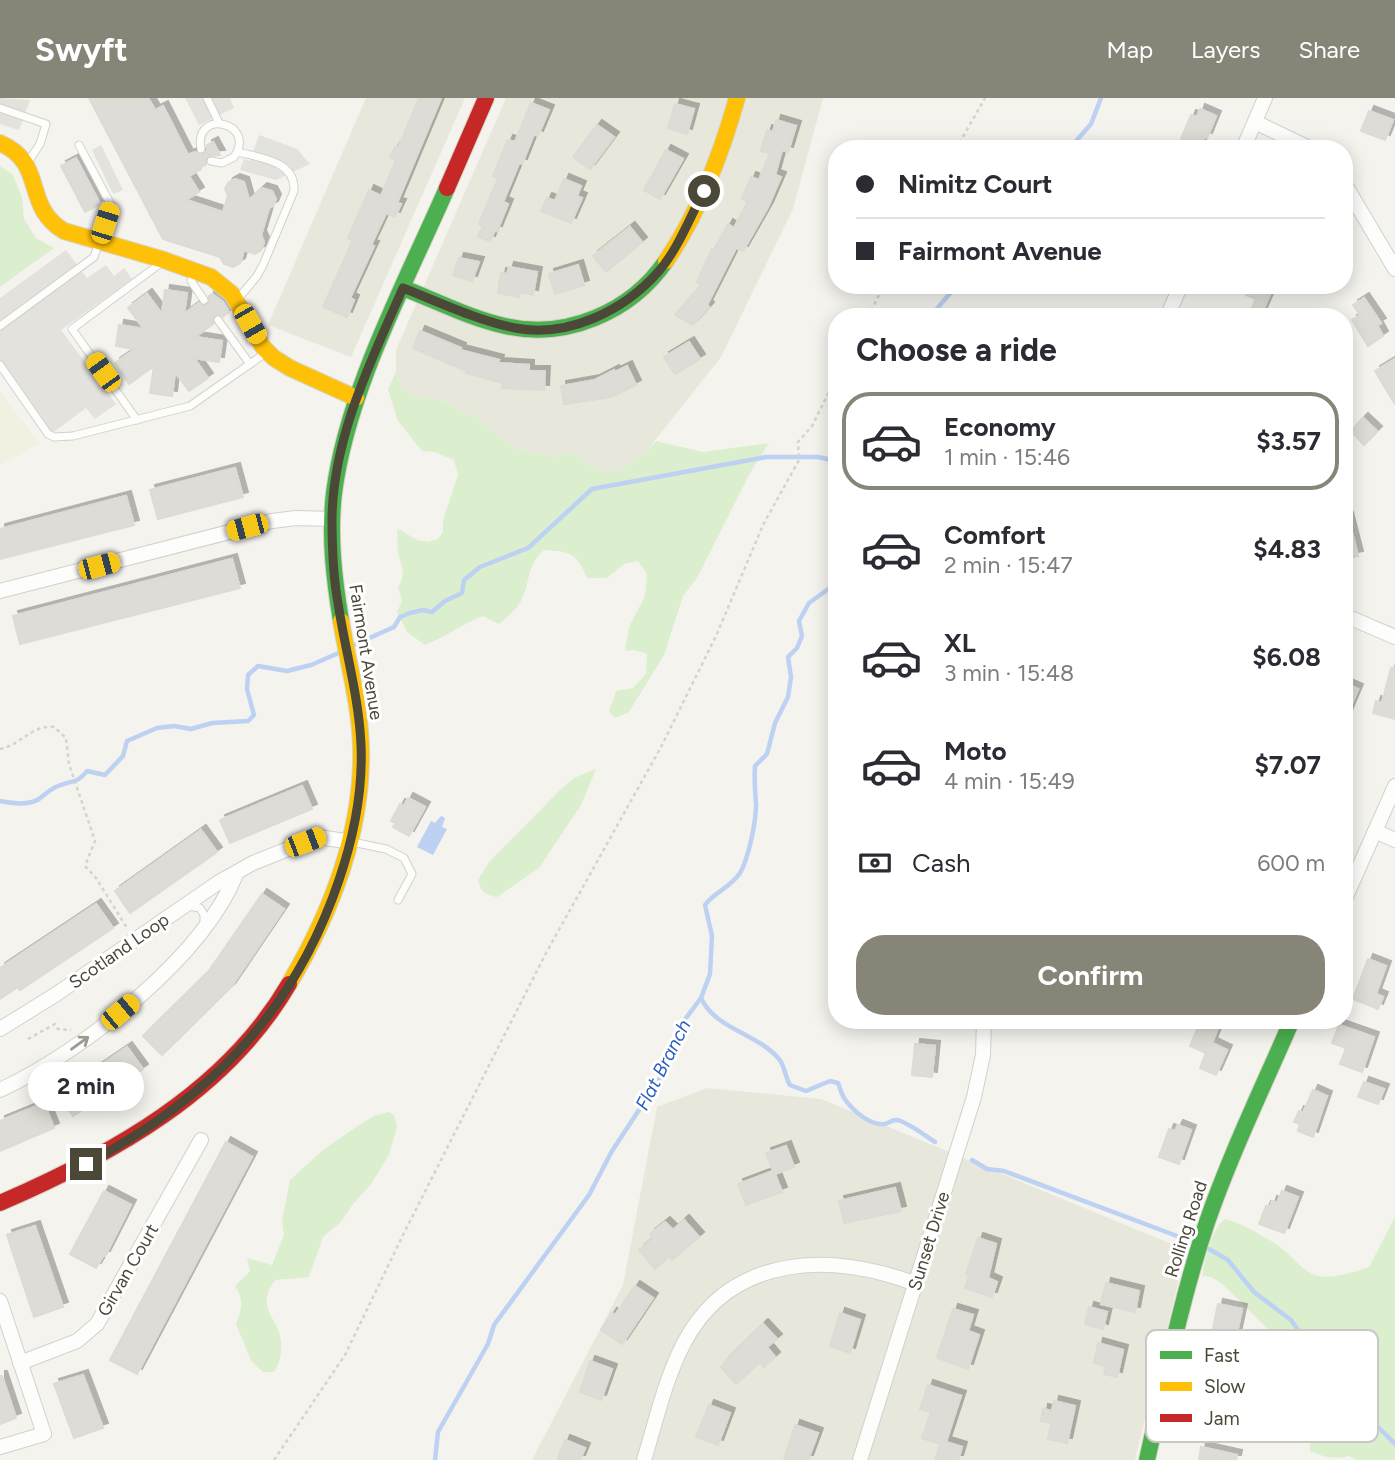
<!DOCTYPE html>
<html lang="en">
<head>
<meta charset="utf-8">
<style>
	body { margin:0; font-family:Figtree,sans-serif; background:#f2f2f3; color:#2b2b33; height:100vh; display:flex; flex-direction:column; font-size:26px; white-space:nowrap }
	* { box-sizing:border-box; margin:0 }
	p { font-size:23px; color:#7c7c81 }
	.icon { flex:none; width:38px; height:38px; fill:none; stroke:currentColor; stroke-width:2; stroke-linecap:round; stroke-linejoin:round }
	.map { position:relative; flex:1; overflow:hidden }
	.sheet { position:absolute; left:828px; top:210px; width:525px; height:721px; display:flex; flex-direction:column; background:#fff; border-radius:28px; box-shadow:0 4px 18px #0003 }
	.sheet>* { flex:none }
	.guide { position:absolute; left:828px; top:42px; width:525px; height:154px; border-radius:28px; box-shadow:0 4px 18px #0003; display:grid; align-content:center; height:154px; padding:0 28px; background:#fff }
	.end { position:absolute; width:32px; height:32px; margin:-16px; border:9px solid #4c4838; background:#fff; box-shadow:0 0 0 4px #fff }
	.from { border-radius:50% }
	.bubble { position:absolute; height:49px; border-radius:24px; background:#fff; box-shadow:0 4px 18px #0003; font-size:23px; font-weight:700; line-height:49px; text-align:center }
	.car { position:absolute; width:21px; height:42px; margin:-21px -10px; border-radius:9px; box-shadow:0 0 5px 2px #0007; background:linear-gradient(#f5c518 24%,#345 0 40%,#f5c518 0 76%,#345 0 86%,#f5c518 0) }
	.guide b { display:flex; align-items:center; gap:24px; height:66px; font-size:26px }
	.guide b+b { border-top:2px solid #e1e1e2 }
	.guide i { width:18px; height:18px; background:#2b2b33 }
	ul { padding:0; list-style:none }
	li { display:flex; align-items:center; gap:21px; height:98px; margin:0 14px 10px; padding:0 14px; border:4px solid transparent; border-radius:28px }
	li div { flex:1 }
	li b { display:block; font-size:26px }
	li em { font-style:normal; font-weight:700 }
	li.selected { border-color:#878478 }
	li>.icon { width:63px; height:63px; stroke-width:1.5 }
	h2 { padding:0 28px; font-size:32px; line-height:84px }
	.pay { display:flex; align-items:center; gap:18px; height:77px; padding:0 28px; font-size:26px }
	.pay p { margin-inline-start:auto }
	.button { display:flex; gap:14px; margin-top:auto; padding:14px 28px }
	.button a { flex:1; height:80px; border-radius:28px; background:#878478; color:#fff; font-size:28px; font-weight:700; line-height:80px; text-align:center }
	header { display:flex; align-items:center; gap:42px; box-sizing:border-box; height:98px; padding:0 35px; background:#878478; color:#fff }
	header strong { font-size:33px }
	nav { display:flex; gap:38px; margin-inline-start:auto; font-size:24px }
	.map>svg:first-child { display:block }
</style>
</head>
<body>
<header>
<strong>Swyft</strong>
<nav><a>Map</a><a>Layers</a><a>Share</a></nav>
</header>
<div class="map">
<svg width="1395" height="1362" viewBox="0 0 1395 1362">
	<defs>
		<filter id="shadow"><feDropShadow dx="5" dy="-5" stdDeviation="0" flood-color="#0004"/></filter>
	</defs>
	<rect width="100%" height="100%" fill="#f4f3ee"/>
	<g fill="#e8e7db">
		<path d="M366,0H465L351,259L268,227Z"/>
		<path d="M506,0H823L793,111L721,259L645,355L617,374H604L588,366L573,354L558,359L516,351L474,318L458,313L445,303L414,297L402,290L396,274V252Z"/>
		<path d="M707,990L821,1001L1186,1152L1135,1362H532L623,1187L657,1009Z"/>
	</g>
	<path fill="#f2f0e0" d="M0,293L39,346L0,367Z"/>
	<g fill="#dbefce">
		<path d="M0,68L13,77L22,99L24,121L36,140L54,150L0,189Z"/>
		<path d="M396,274L402,290L414,297L445,303L458,313L474,318L516,351L558,359L573,354L588,366L604,374H617L645,355L656,343L703,354L769,345L750,375L697,480L683,498L664,557L629,614L615,620L609,613L616,593L633,590L646,576L647,556L635,552L625,553L629,529L645,498L647,476L638,463L624,466L607,480H587C576,454 571,454 544,452C526,468 531,482 522,501C517,511 508,519 499,526L483,518C463,526 445,539 425,547L407,534L397,514L402,503L398,489C407,475 401,469 398,454C397,447 398,438 397,430L417,442L428,444L438,441L443,434V422L458,377L454,362L435,354L422,353L398,323L388,291Z"/>
		<path d="M596,671L581,707L539,770L497,799C485,797 481,794 478,782L489,764L562,690L574,680Z"/>
		<path d="M389,1014L394,1017L397,1029L389,1057L371,1086L353,1106L340,1125L323,1139L309,1179L275,1182C252,1215 285,1220 281,1253C280,1262 279,1266 274,1274H263L251,1263L236,1226C242,1211 244,1201 235,1188L250,1173L247,1160L272,1167L284,1137L282,1123L290,1082L323,1052L359,1027L374,1018Z"/>
		<path d="M1395,1119V1362H1356L1349,1358C1334,1362 1324,1359 1310,1353V1340L1299,1338L1303,1321L1299,1298L1282,1271L1281,1252L1275,1238L1220,1184L1211,1179L1202,1178C1206,1159 1210,1133 1225,1121C1241,1125 1266,1139 1280,1149C1291,1157 1301,1172 1315,1177C1330,1182 1355,1174 1369,1169Z"/>
	</g>
	<g fill="#e3e2dd">
		<path d="M0,0L30,2L19,32L0,26Z"/>
		<path d="M185,0H230L234,10L199,27Z"/>
		<path d="M259,37L297,51L310,66L276,82L240,72L244,61L250,63Z"/>
		<path d="M101,47L123,92L113,96L92,52Z"/>
		<path d="M66,152L87,180L106,167L114,178L124,170L132,181L61,232L116,306L95,321L86,310L51,336L0,267V200Z"/>
	</g>
	<path fill="#bdd1f2" d="M441,718L445,720L442,729L447,731L433,757L417,749L431,723L435,725Z"/>
	<g fill="none" stroke-linecap="round" stroke-linejoin="round">
		<g stroke="#bdd1f2" stroke-width="4.5">
			<path d="M1069,51L1091,26L1101,0"/>
			<path d="M930,219L957,187"/>
			<path d="M352,548L394,529L400,519L410,515L423,512L432,514L445,503L462,495L464,482L480,469L528,450L592,391L766,359H818L836,363"/>
			<path d="M0,703C12,705 28,708 39,701C46,696 50,691 58,688C72,682 77,686 87,673L105,677L123,658L127,643L157,630L174,628L191,631L212,625L248,623L254,617L247,591L248,577L258,568L287,573L311,567L341,554"/>
			<path d="M701,900C716,932 757,935 779,961C785,968 785,979 790,987L806,993L830,983L838,985C840,990 841,995 844,1000C852,1012 870,1028 885,1026C889,1025 892,1022 896,1022C905,1022 927,1039 935,1044"/>
			<path d="M972,1062L987,1071L1004,1073L1185,1141"/>
			<path d="M1209,1151L1228,1162L1254,1194L1291,1222L1339,1290L1395,1346"/>
			<path d="M435,1362L438,1334L488,1246L494,1227L589,1097L612,1053L664,974L680,928L701,900L710,876L712,838L705,807C714,794 729,791 740,775C749,759 756,724 756,706C755,693 754,681 755,668L767,656L775,625L788,599L791,579L788,559L797,550L802,538L799,523L809,505L834,487L836,481"/>
		</g>
	</g>
	<g fill="#dedcd6" stroke="#dcdbd4" stroke-width="2" filter="url(#shadow)">
		<path d="M89,0H148L155,12L163,8L188,57L195,54L203,57L207,53V47L213,44L220,57L208,58L205,61L206,66L200,69L201,71L189,78L199,94L186,102L223,114L228,97L225,91L228,85L235,81L244,84L249,102L262,90L272,93L276,101L273,108L269,110L261,137L264,144L261,152L255,156L244,152L240,165L233,169L224,166L220,159L163,141Z"/>
		<path d="M419,0H441L397,105L401,106L395,119L386,115L371,147L374,148L350,200L354,202L347,219L323,209L353,142L348,140L369,92L381,98L396,62L390,59L395,49L398,50Z"/>
		<path d="M531,5L549,12L538,38L534,36L522,66L519,65L503,104L508,106L497,133L495,132L490,143L478,139L483,128L479,126L498,80L493,78L508,42L515,44Z"/>
		<path d="M675,6L694,11L687,36L668,30Z"/>
		<path d="M1200,11L1216,18L1207,40L1204,39L1200,49L1181,41L1191,17L1197,19Z"/>
		<path d="M1369,13L1393,22L1385,42L1361,33Z"/>
		<path d="M776,22L796,28L788,54L782,52L775,77L781,79L768,109L743,153L736,150L707,207L709,209L693,227L675,217L701,187L697,184L712,151L714,152L728,126L734,130L748,103L742,101L751,79L759,82L770,55L761,53L767,32L773,34Z"/>
		<path d="M597,27L614,39L590,71L573,59Z"/>
		<path d="M666,52L683,61L660,101L644,92Z"/>
		<path d="M76,60L100,106L85,114L61,68Z"/>
		<path d="M564,81L581,88L577,98L582,100L571,125L541,113L547,100L555,103Z"/>
		<path d="M630,129L642,144L606,174L593,158Z"/>
		<path d="M459,160L479,164L472,183L453,177Z"/>
		<path d="M578,167L584,187L555,196L549,176Z"/>
		<path d="M509,169L537,174L533,197L520,194L519,199L498,195L501,175L507,176Z"/>
		<path d="M1251,187H1274L1260,219H1248L1256,201L1246,197Z"/>
		<path d="M165,192L187,195L184,216L199,205L204,208L208,207L209,198L212,196L223,204L229,214L223,219L215,217L212,220L213,226L195,239L222,243L219,264L194,260L208,280L189,293L175,274L172,298L150,295L154,268L129,286L115,265L135,251L116,248L119,227L144,231L128,210L147,196L162,216Z"/>
		<path d="M1364,200L1381,225L1377,227L1383,238L1368,248L1352,222L1360,217L1353,207Z"/>
		<path d="M420,233L461,250L460,252L499,262L498,265L529,267V273H545L544,292L502,290L503,285L466,275V273L413,250Z"/>
		<path d="M689,244L700,261L675,276L664,259Z"/>
		<path d="M1395,261V306L1375,273Z"/>
		<path d="M627,268L636,287L611,299L564,306L561,288L595,282L614,272L615,274Z"/>
		<path d="M1363,320L1377,333L1364,347L1351,333Z"/>
		<path d="M235,370L243,399L158,421L150,392Z"/>
		<path d="M126,398L134,427L0,461V431Z"/>
		<path d="M1348,419L1358,458L1344,461V420Z"/>
		<path d="M232,461L240,490L20,546L13,518Z"/>
		<path d="M1391,570H1395V621L1373,615L1376,603L1382,605Z"/>
		<path d="M1344,585L1358,591L1344,624Z"/>
		<path d="M302,688L312,711L230,745L220,722Z"/>
		<path d="M408,700L425,709L409,738L393,729L396,725L391,723L400,706L404,708Z"/>
		<path d="M201,732L217,754L130,815L115,793Z"/>
		<path d="M262,796L284,811L231,889L162,957L143,938L208,874Z"/>
		<path d="M96,806L113,830L20,892L18,889L0,901V870Z"/>
		<path d="M1368,861L1386,868L1376,896L1383,899L1378,911L1353,901Z"/>
		<path d="M1201,922H1221L1212,945L1227,952L1216,977L1200,970L1206,955L1190,948Z"/>
		<path d="M1339,927L1374,939L1362,974L1340,966L1346,950L1332,945Z"/>
		<path d="M915,946L935,948L932,979L912,977Z"/>
		<path d="M127,949L143,971L73,1018L58,996Z"/>
		<path d="M1364,984L1384,991L1378,1006L1358,999Z"/>
		<path d="M1313,992L1327,998L1313,1039L1298,1033L1300,1026L1294,1024L1299,1013L1303,1015Z"/>
		<path d="M44,1005L54,1030L0,1053V1023Z"/>
		<path d="M1178,1027L1191,1032L1179,1066L1159,1059L1169,1031L1175,1033Z"/>
		<path d="M226,1044L252,1059L137,1276L110,1262Z"/>
		<path d="M786,1048L794,1069L775,1076L782,1094L746,1107L738,1086L773,1073L766,1055Z"/>
		<path d="M895,1090L901,1113L844,1125L839,1103Z"/>
		<path d="M104,1093L131,1107L105,1158H103L96,1170L70,1156Z"/>
		<path d="M1282,1093L1298,1099L1284,1135L1259,1126L1266,1108L1270,1109L1272,1103L1277,1105Z"/>
		<path d="M684,1122L699,1139L672,1162L669,1158L655,1171L639,1152L653,1140L650,1136L665,1124L673,1132Z"/>
		<path d="M35,1128L63,1209L34,1219L7,1137Z"/>
		<path d="M978,1140L996,1146L988,1180L997,1184L992,1199L965,1190L969,1177L966,1176Z"/>
		<path d="M1106,1185L1139,1193L1135,1214L1101,1206Z"/>
		<path d="M635,1188L653,1200L622,1246L601,1232L612,1215L615,1217Z"/>
		<path d="M1218,1206L1242,1211L1236,1239L1232,1238L1229,1253L1209,1249Z"/>
		<path d="M1089,1209L1107,1214L1103,1231L1085,1226Z"/>
		<path d="M953,1211L973,1217L968,1233L979,1237L968,1271L937,1260Z"/>
		<path d="M840,1215L860,1222L850,1255L830,1248Z"/>
		<path d="M763,1226L777,1241L767,1249L775,1259L764,1269L760,1264L736,1286L721,1269L725,1266L724,1264Z"/>
		<path d="M1098,1245L1123,1252L1117,1279L1104,1276L1106,1268L1094,1265Z"/>
		<path d="M590,1263L612,1271L601,1302L580,1294Z"/>
		<path d="M83,1277L103,1330L74,1340L54,1286Z"/>
		<path d="M0,1278H2L16,1320L0,1326Z"/>
		<path d="M928,1287L961,1298L946,1344L962,1349L958,1362H935L940,1346L922,1340L931,1314L920,1311Z"/>
		<path d="M1054,1303L1075,1308L1067,1345L1048,1341L1051,1325L1041,1323L1043,1311L1052,1313Z"/>
		<path d="M709,1307L730,1315L718,1347L696,1339Z"/>
		<path d="M795,1327L818,1335L808,1362H784Z"/>
		<path d="M565,1342L585,1350L580,1362H557Z"/>
		<path d="M1201,1349L1237,1357L1236,1362H1199Z"/>
	</g>
	<g fill="none" stroke-linecap="round" stroke-linejoin="round">
		<g stroke="#d2d1cb" stroke-width="9">
			<g id="lane">
				<path d="M207,0L219,25"/>
				<path d="M0,10L46,26L40,46L28,64"/>
				<path d="M201,51C193,10 258,24 234,59L222,65L211,63"/>
				<path d="M193,175L191,183L204,202"/>
				<path d="M237,202L257,178L263,167L294,93C296,63 261,60 238,54"/>
				<path d="M218,222L250,266"/>
				<path d="M0,228L94,159L111,107L79,47"/>
				<path d="M0,267L48,336L54,339L73,338L190,308L267,254"/>
				<path d="M137,322L72,231L161,165"/>
				<path d="M352,744L386,751L404,760L412,776L398,802"/>
				<path d="M189,808L200,810L204,817V824"/>
			</g>
		</g>
		<g stroke="#d2d1cb" stroke-width="16">
			<g id="street">
				<path d="M1255,24L1311,51"/>
				<path d="M1243,51L1265,0"/>
				<path d="M1344,85L1395,171"/>
				<path d="M1167,219L1181,187"/>
				<path d="M0,493L272,423L296,420L332,421"/>
				<path d="M1353,521L1395,539"/>
				<path d="M1375,733L1395,742"/>
				<path d="M1344,803L1395,688"/>
				<path d="M0,931L55,897L219,784L253,765L318,739L352,744"/>
				<path d="M0,992C82,954 204,859 237,774"/>
				<path d="M0,1203L44,1336L0,1349"/>
				<path d="M20,1265L77,1243L97,1226L201,1042"/>
				<path d="M644,1362C656,1323 665,1281 684,1245C731,1155 833,1154 916,1186"/>
				<path d="M860,1362L974,999L983,957L984,922"/>
			</g>
		</g>
		<g stroke="#d5d4c6" stroke-width="18">
			<g id="fast">
				<path d="M403,190C437,203 469,220 505,228C566,242 631,214 666,163"/>
				<path d="M341,523C334,481 329,438 334,395C347,293 406,184 447,90"/>
				<path d="M1147,1362C1165,1282 1181,1201 1207,1124C1231,1055 1263,989 1292,922"/>
			</g>
		</g>
		<g stroke="#d5d4c6" stroke-width="18">
			<g id="slow">
				<path d="M0,45C47,65 22,108 64,133L164,162L211,179L232,196L263,249L274,260L290,270L356,300"/>
				<path d="M666,163C700,113 721,57 737,0"/>
				<path d="M289,886C331,815 363,734 361,650C360,607 348,565 341,523"/>
			</g>
		</g>
		<g stroke="#d5d4c6" stroke-width="18">
			<g id="jam">
				<path d="M447,90L486,0"/>
				<path d="M0,1105C111,1057 226,994 289,886"/>
			</g>
		</g>
		<g stroke="#d4d3cc" stroke-width="2.5" stroke-dasharray="3.5 3.5" stroke-linecap="butt">
			<path d="M956,51L985,0"/>
			<path d="M868,219L884,187"/>
			<path d="M0,651C21,647 31,627 54,629L66,640L69,666L95,743L85,768L96,780L127,830"/>
			<path d="M28,941L55,926L58,931L71,932"/>
			<path d="M274,1362L345,1257L403,1137L546,855L661,649L716,538L763,427L799,362L798,344L812,328L836,280"/>
		</g>
		<use href="#lane" stroke="#fdfdfc" stroke-width="7"/>
		<use href="#street" stroke="#fdfdfc" stroke-width="14"/>
		<use href="#fast" stroke="#4caf50" stroke-width="16"/>
		<use href="#slow" stroke="#ffc107" stroke-width="16"/>
		<use href="#jam" stroke="#c62828" stroke-width="16"/>
	</g>
	<defs><path id="oneway-shaft" d="M-6 0H5M1.5-3L5.5 0L1.5 3" fill="none" stroke-width="1.6" stroke-linecap="round" stroke-linejoin="round" transform="scale(1.75)"/></defs>
	<use stroke="#9c9990" href="#oneway-shaft" transform="translate(80 945) rotate(-36)"/>
	<g fill="none" stroke-linecap="round" stroke-linejoin="round">
		<path stroke="#4c4838" stroke-width="9" d="M86,1066C209,1001 294,915 339,782C354,738 363,693 361,647C359,599 345,552 338,505C333,478 332,448 332,421C333,339 371,263 403,190C439,204 476,222 515,230C568,240 624,213 659,173C678,151 690,119 704,93"/>
	</g>
	<g text-anchor="middle" dominant-baseline="central" stroke-width="6" stroke-linejoin="round" paint-order="stroke">
		<g font-size="18" fill="#4c4838" stroke="#fff">
			<text transform="translate(366 554) rotate(81)">Fairmont Avenue</text>
			<text transform="translate(119 853) rotate(-35)">Scotland Loop</text>
			<text transform="translate(1186 1131) rotate(-72)">Rolling Road</text>
			<text transform="translate(929 1143) rotate(-73)">Sunset Drive</text>
			<text transform="translate(128 1172) rotate(-60)">Girvan Court</text>
		</g>
		<g font-size="19" font-style="italic" fill="#2a5fbf" stroke="#fff">
			<text transform="translate(663 967) rotate(-63)">Flat Branch</text>
		</g>
	</g>
	<rect x="1146" y="1232" width="232" height="112" rx="10" fill="#fff" stroke="#c9c8c3" stroke-width="2"/>
	<rect x="1160" y="1253" width="32" height="8" fill="#4caf50"/>
	<rect x="1160" y="1284" width="32" height="9" fill="#ffc107"/>
	<rect x="1160" y="1316" width="32" height="8" fill="#c62828"/>
	<g font-size="19" fill="#4c4838">
		<text x="1204" y="1264">Fast</text>
		<text x="1204" y="1295">Slow</text>
		<text x="1204" y="1327">Jam</text>
	</g>
</svg>
<i class="end from" style="left:704px;top:93px"></i>
<i class="end" style="left:86px;top:1066px"></i>
<div class="bubble" style="left:28px;top:964px;width:116px">2 min</div>
<i class="car" style="left:105px;top:125px;rotate:18deg"></i>
<i class="car" style="left:250px;top:226px;rotate:150deg"></i>
<i class="car" style="left:103px;top:274px;rotate:324deg"></i>
<i class="car" style="left:247px;top:429px;rotate:255deg"></i>
<i class="car" style="left:99px;top:468px;rotate:75deg"></i>
<i class="car" style="left:305px;top:744px;rotate:69deg"></i>
<i class="car" style="left:120px;top:914px;rotate:50deg"></i>
<div class="guide">
<b><i class="from"></i>Nimitz Court</b>
<b><i></i>Fairmont Avenue</b>
</div>
<section class="sheet">
<h2>Choose a ride</h2>
<ul>
<li class="selected"><svg class="icon" aria-label="car" viewBox="0 0 24 24"><path d="M5 17H2v-5l4-1 3-4h7l3 4 3 1v5h-3M9 17h6M6 11h13"/><circle cx="7" cy="17" r="2"/><circle cx="17" cy="17" r="2"/></svg><div><b>Economy</b><p>1 min · 15:46</p></div><em>$3.57</em></li>
<li><svg class="icon" aria-label="car" viewBox="0 0 24 24"><path d="M5 17H2v-5l4-1 3-4h7l3 4 3 1v5h-3M9 17h6M6 11h13"/><circle cx="7" cy="17" r="2"/><circle cx="17" cy="17" r="2"/></svg><div><b>Comfort</b><p>2 min · 15:47</p></div><em>$4.83</em></li>
<li><svg class="icon" aria-label="car" viewBox="0 0 24 24"><path d="M5 17H2v-5l4-1 3-4h7l3 4 3 1v5h-3M9 17h6M6 11h13"/><circle cx="7" cy="17" r="2"/><circle cx="17" cy="17" r="2"/></svg><div><b>XL</b><p>3 min · 15:48</p></div><em>$6.08</em></li>
<li><svg class="icon" aria-label="car" viewBox="0 0 24 24"><path d="M5 17H2v-5l4-1 3-4h7l3 4 3 1v5h-3M9 17h6M6 11h13"/><circle cx="7" cy="17" r="2"/><circle cx="17" cy="17" r="2"/></svg><div><b>Moto</b><p>4 min · 15:49</p></div><em>$7.07</em></li>
</ul>
<div class="pay"><svg class="icon" aria-label="cash" viewBox="0 0 24 24"><path d="M3 7h18v10H3z"/><circle cx="12" cy="12" r="2"/></svg>Cash<p>600 m</p></div>
<div class="button"><a>Confirm</a></div>
</section>
</div>
</body>
</html>
